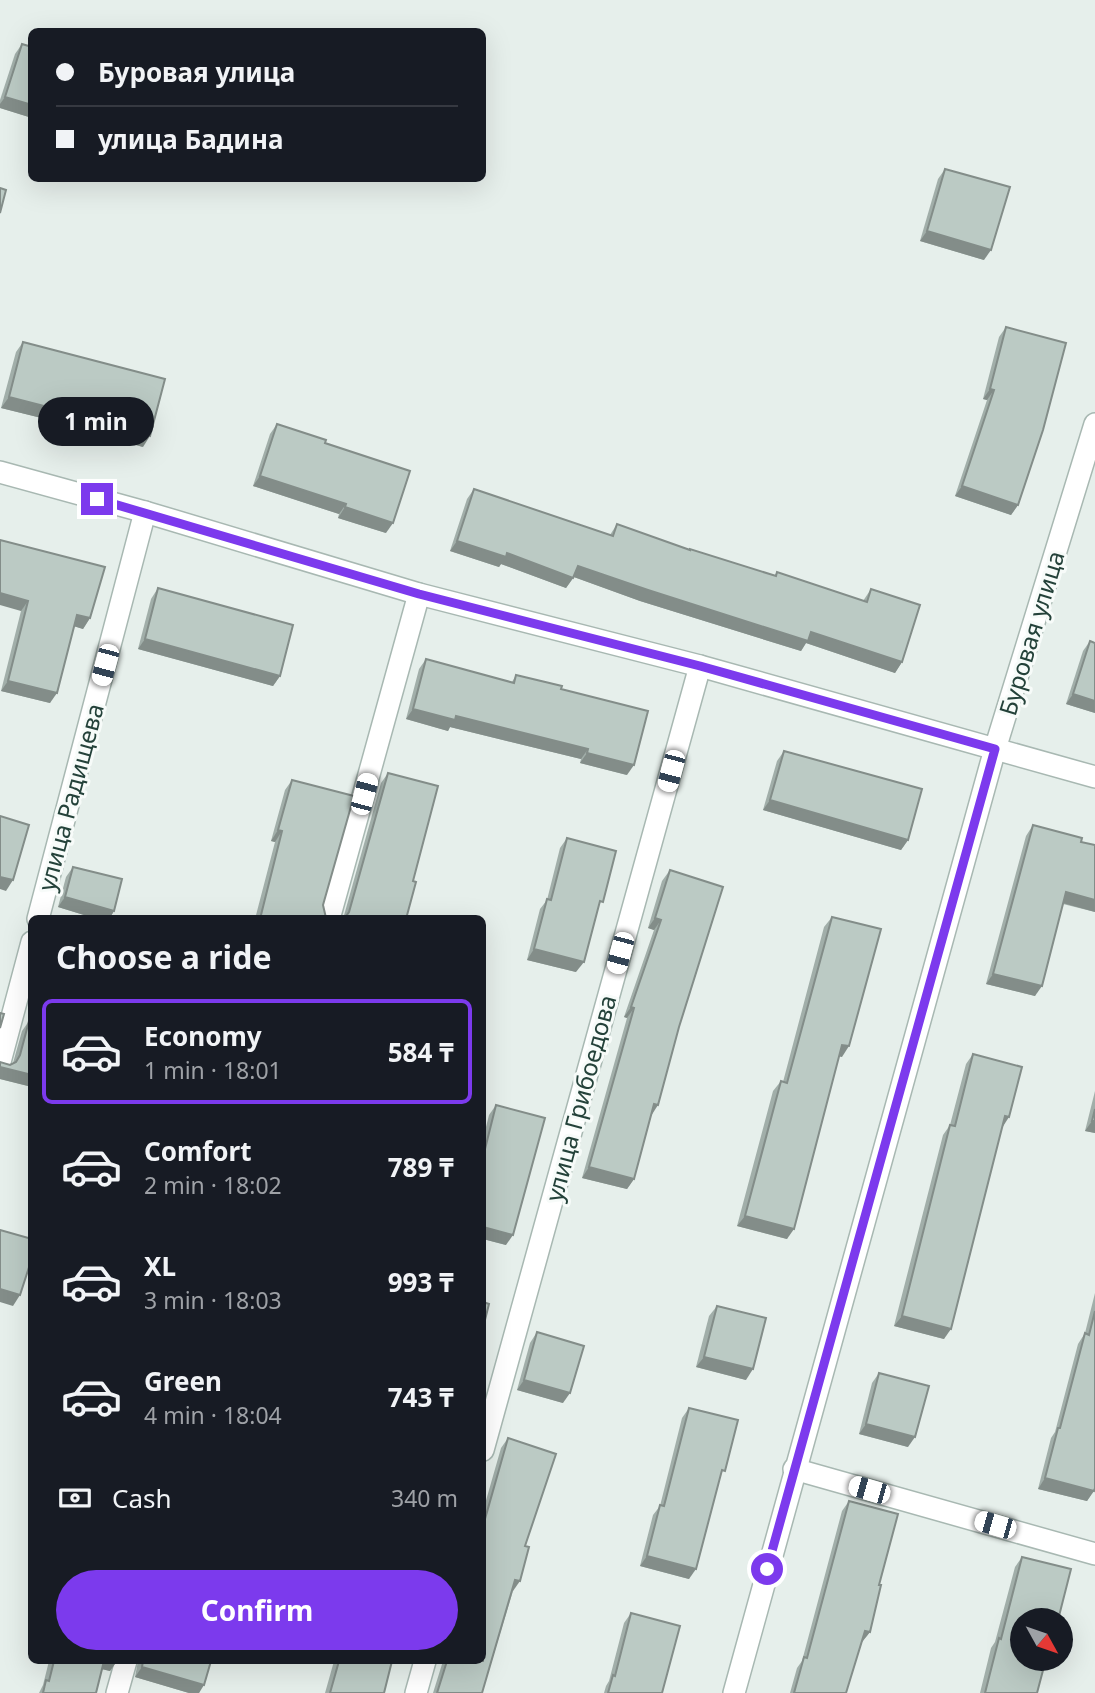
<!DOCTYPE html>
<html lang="en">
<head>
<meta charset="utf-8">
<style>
	body { margin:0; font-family:"Noto Sans",sans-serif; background:#242831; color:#f1f3f6; height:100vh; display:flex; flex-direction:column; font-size:26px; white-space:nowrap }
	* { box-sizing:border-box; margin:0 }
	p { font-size:23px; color:#9ea1a6 }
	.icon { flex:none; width:38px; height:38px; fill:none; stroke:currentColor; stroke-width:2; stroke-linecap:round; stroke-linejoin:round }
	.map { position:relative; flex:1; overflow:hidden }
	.details { position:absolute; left:28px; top:915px; width:458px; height:749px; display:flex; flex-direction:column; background:#171b24; border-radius:10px; box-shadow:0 7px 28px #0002 }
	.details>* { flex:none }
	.guide { position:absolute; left:28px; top:28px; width:458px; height:154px; border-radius:10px; box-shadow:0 7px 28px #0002; display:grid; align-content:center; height:154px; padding:0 28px; background:#171b24 }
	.needle { width:46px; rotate:130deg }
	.buttons { position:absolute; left:1010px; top:1608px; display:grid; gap:14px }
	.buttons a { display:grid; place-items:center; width:63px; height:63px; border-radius:50%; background:#171b24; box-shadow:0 7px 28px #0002; font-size:35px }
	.end { position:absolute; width:32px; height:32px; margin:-16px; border:9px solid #7c3aed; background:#fff; box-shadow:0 0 0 4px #fff }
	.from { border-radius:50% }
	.bubble { position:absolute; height:49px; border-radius:24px; background:#171b24; box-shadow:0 7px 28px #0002; font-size:23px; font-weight:700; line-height:49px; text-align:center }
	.car { position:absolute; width:21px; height:42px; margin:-21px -10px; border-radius:9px; box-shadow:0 0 5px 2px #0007; background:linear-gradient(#fff 24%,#345 0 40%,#fff 0 76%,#345 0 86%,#fff 0) }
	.guide b { display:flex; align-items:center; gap:24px; height:66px; font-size:26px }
	.guide b+b { border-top:2px solid #363941 }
	.guide i { width:18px; height:18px; background:#f1f3f6 }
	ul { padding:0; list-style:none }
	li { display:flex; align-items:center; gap:21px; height:105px; margin:0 14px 10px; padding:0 14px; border:4px solid transparent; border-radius:10px }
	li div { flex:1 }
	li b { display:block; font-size:26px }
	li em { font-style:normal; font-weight:700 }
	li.current { border-color:#7c3aed }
	li>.icon { width:63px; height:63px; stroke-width:1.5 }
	h2 { padding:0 28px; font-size:32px; line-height:84px }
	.pay { display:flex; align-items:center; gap:18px; height:77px; padding:0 28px; font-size:26px }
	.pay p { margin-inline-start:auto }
	.button { display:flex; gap:14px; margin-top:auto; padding:14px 28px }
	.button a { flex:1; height:80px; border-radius:42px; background:#7c3aed; color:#fff; font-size:28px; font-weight:700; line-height:80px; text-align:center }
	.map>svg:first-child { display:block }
</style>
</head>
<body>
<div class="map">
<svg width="1095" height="1693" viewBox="0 0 1095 1693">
	<rect width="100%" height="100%" fill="#e6efeb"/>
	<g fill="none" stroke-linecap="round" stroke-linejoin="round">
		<g stroke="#a8b8b2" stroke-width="24">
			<g id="minor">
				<path d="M0,472L145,512L419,594L700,666L1095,777"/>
				<path d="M38,919L145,512"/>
				<path d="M329,919L419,594"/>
				<path d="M0,1062L32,942"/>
				<path d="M483,1450L700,666"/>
				<path d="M794,1469L1095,1554"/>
				<path d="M117,1693L126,1661"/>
				<path d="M416,1693L425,1661"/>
				<path d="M734,1693L995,749L1095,424"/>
			</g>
		</g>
		<use href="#minor" stroke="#fff" stroke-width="21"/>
	</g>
	<g fill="#a1aea9">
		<path d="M22,44L32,47V118L0,108V100L15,54Z"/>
		<path d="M945,169L984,260L920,241L938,179Z"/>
		<path d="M1006,327L1018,505L1011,515L955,496L987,400L983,399L999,337Z"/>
		<path d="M23,342L143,447L90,432V430L1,408L16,352Z"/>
		<path d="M277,424L325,443L386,533L338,518L339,514L253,486L270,434Z"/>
		<path d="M474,489L610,535L617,524L689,550L774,576L777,572L863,601L871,589L902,662L895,673L806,643L801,651L640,601L574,577L566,588L501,564L499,567L450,551L467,499Z"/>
		<path d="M0,540L90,618L83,629L74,626L50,703L1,691L21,611Z"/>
		<path d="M158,588L280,676L273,686L138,649L151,599Z"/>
		<path d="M1090,641L1095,713L1066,704L1083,651Z"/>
		<path d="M426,659L512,682L516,675L561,689L627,775L580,763L581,759L450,727L448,731L406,719L419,669Z"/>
		<path d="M784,751L908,840L901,850L763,810L777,761Z"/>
		<path d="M388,773L413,881L406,919H343L381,783Z"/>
		<path d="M292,780L326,918L328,919H255L275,842L271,841L285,790Z"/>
		<path d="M1033,825L1081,842L1095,912L1063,904L1035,996L986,984L1026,836Z"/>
		<path d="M567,838L576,972L527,960L540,909L547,900L560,848Z"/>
		<path d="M73,867L114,911L109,919H97L58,907L66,877Z"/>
		<path d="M670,870L651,1116L634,1179L627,1189L582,1178L627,1018L624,1017L654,930L648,928L662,881Z"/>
		<path d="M832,917L842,1057L839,1056L787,1239L737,1226L773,1091L781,1081L783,1082L824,927Z"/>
		<path d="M29,1021L32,1087L0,1079V1062L10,1065L13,1063L22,1031Z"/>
		<path d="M973,1054L1002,1127L944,1339L894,1326L943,1135L950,1125L966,1064Z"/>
		<path d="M1095,1091V1133L1085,1131Z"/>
		<path d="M496,1105L506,1245L483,1239V1139L489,1115Z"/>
		<path d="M1095,1293V1488L1087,1501L1038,1489L1051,1438L1055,1432L1078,1344L1085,1333Z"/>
		<path d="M717,1306L746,1380L696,1367L709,1316Z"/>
		<path d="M537,1332L563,1403L517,1390L530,1343Z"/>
		<path d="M879,1373L908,1447L859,1434L872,1383Z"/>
		<path d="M689,1408L720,1479L689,1579L640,1566L653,1515L660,1506L682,1418Z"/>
		<path d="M508,1438L525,1546L513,1591L482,1693H433L443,1661H483V1511L501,1448Z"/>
		<path d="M849,1501L879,1585L870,1632L862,1642L846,1693H790L797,1668L802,1661L842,1511Z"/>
		<path d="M1022,1557V1620L1037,1693H980L991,1648L995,1642L1015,1567Z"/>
		<path d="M631,1613L662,1693H604L606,1686L609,1681L624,1623Z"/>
		<path d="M49,1661H117L110,1671L102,1669L96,1693H39L43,1685Z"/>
		<path d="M138,1661H211L199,1693H189L135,1677Z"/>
		<path d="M334,1661H392L384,1693H325Z"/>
	</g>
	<g fill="#838d89">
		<path d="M5,97L32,105V118L0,108V104Z"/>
		<path d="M927,231L991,250L984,260L920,241Z"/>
		<path d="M990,389L994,390L987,400L983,399Z"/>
		<path d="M9,397L98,420L90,430L1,408Z"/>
		<path d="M97,422L150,436L143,447L90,432Z"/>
		<path d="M260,476L346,504L339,514L253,486Z"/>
		<path d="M962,486L1018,505L1011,515L955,496Z"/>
		<path d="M345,507L393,523L386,533L338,518Z"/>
		<path d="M457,541L507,553L573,578L566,588L501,564L499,567L450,551Z"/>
		<path d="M578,566L811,632L902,662L895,673L806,643L801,651L640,601L571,576Z"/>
		<path d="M0,593L28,601L21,611L0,605Z"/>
		<path d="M77,615L90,618L83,629L70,625Z"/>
		<path d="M145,639L280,676L273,686L138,649Z"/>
		<path d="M8,681L57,693L50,703L1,691Z"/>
		<path d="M1073,694L1095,701V713L1066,704Z"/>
		<path d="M413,709L456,716L588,749L581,759L450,727L448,731L406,719Z"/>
		<path d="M587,753L634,765L627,775L580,763Z"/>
		<path d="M770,800L908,840L901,850L763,810Z"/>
		<path d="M278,830L282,831L275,842L271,841Z"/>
		<path d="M0,877L13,880L6,891L0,889Z"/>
		<path d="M1066,892L1095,900V912L1059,902Z"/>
		<path d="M65,897L114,911L109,919H97L58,907Z"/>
		<path d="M655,918L661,920L654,930L648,928Z"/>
		<path d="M534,949L584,962L576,972L527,960Z"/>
		<path d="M993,974L1042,986L1035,996L986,984Z"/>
		<path d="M631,1007L634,1008L627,1018L624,1017Z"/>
		<path d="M842,1045L849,1046L842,1057L835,1055Z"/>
		<path d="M0,1067L32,1075V1087L0,1079Z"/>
		<path d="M654,1104L658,1105L651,1116Z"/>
		<path d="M1005,1116L1009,1117L1002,1128Z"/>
		<path d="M1092,1121H1095V1133L1085,1131Z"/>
		<path d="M589,1167L634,1179L627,1189L582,1178Z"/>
		<path d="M745,1216L794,1229L787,1239L737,1226Z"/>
		<path d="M483,1227L513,1235L506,1245L483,1239Z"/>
		<path d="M0,1289L20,1295L13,1306L0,1302Z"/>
		<path d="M902,1316L951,1329L944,1339L894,1326Z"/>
		<path d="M704,1357L753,1369L746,1380L696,1367Z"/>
		<path d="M524,1380L570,1393L563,1403L517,1390Z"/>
		<path d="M866,1424L915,1437L908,1447L859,1434Z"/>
		<path d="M1045,1478L1094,1491L1087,1501L1038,1489Z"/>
		<path d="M647,1556L696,1569L689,1579L640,1566Z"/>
		<path d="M515,1580L520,1581L513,1591L508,1590Z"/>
		<path d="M865,1631L870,1632L862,1642L858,1641Z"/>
		<path d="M102,1661H117L110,1671L97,1668Z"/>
		<path d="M142,1667L204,1685L199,1693H189L135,1677Z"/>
	</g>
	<g fill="#bbcac4" stroke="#838d89" stroke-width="2">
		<path d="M22,44L32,47V105L5,97Z"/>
		<path d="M945,169L1010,187L991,250L927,231Z"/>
		<path d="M0,188L6,190L0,213Z"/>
		<path d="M1006,327L1066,343L1043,430L1018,505L962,486L994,390L990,389Z"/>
		<path d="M23,342L165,379L150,436L97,422L98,420L9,397Z"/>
		<path d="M277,424L326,440L325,443L410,471L393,523L345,507L346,504L260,476Z"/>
		<path d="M474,489L613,536L617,524L690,550V549L776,576L777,572L867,602L871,589L920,605L902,662L811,632L808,641L648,590L578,566L573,578L507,553L506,557L457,541Z"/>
		<path d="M0,540L105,567L90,618L77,615L57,693L8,681L28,601L0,593Z"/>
		<path d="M158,588L293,625L280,676L145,639Z"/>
		<path d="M1090,641L1095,643V701L1073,694Z"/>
		<path d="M426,659L514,683L516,675L562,686L561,689L648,711L634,765L587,753L588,749L456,716L455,720L413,709Z"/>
		<path d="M784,751L922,789L908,840L770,800Z"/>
		<path d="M388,773L438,786L413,881L416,882L406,919H344L349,912Z"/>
		<path d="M292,780L354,796L323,905L326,918L328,919H260L282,831L278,830Z"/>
		<path d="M0,816L29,825L13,880L0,877Z"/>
		<path d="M1033,825L1082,838L1081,842L1095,845V900L1066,892L1042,986L993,974Z"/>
		<path d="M567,838L616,851L603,902L600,901L584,962L534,949L547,899L551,900Z"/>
		<path d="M73,867L122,879L114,911L65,897Z"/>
		<path d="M670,870L723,887L679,1027L658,1105L654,1104L634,1179L589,1167L634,1008L631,1007L661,920L655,918Z"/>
		<path d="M832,917L881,929L849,1046L842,1045L794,1229L745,1216L781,1081L787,1083Z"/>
		<path d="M0,1013L4,1014L0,1028Z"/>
		<path d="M29,1021H32V1075L0,1067V1062L10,1065L16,1062L20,1055Z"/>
		<path d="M973,1054L1022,1067L1009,1117L1005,1116L951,1329L902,1316L950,1125L955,1126Z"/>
		<path d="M496,1105L545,1118L513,1235L483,1227V1157Z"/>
		<path d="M1095,1109V1121H1092Z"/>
		<path d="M0,1230L32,1239V1258L20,1295L0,1289Z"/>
		<path d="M483,1302L489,1304L483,1328Z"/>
		<path d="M717,1306L766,1318L753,1369L704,1357Z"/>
		<path d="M1095,1311V1488L1094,1491L1045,1478L1058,1428H1060L1085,1333L1089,1335Z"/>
		<path d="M537,1332L584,1346L570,1393L524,1380Z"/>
		<path d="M879,1373L929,1386L915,1437L866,1424Z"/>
		<path d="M689,1408L738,1420L725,1471L722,1470L696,1569L647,1556L660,1505L664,1506Z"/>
		<path d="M508,1438L556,1454L525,1546L529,1547L520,1581L515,1580L482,1693H437L447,1661H483V1526Z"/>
		<path d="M849,1501L898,1514L879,1585H881L870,1632L865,1631L846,1693H794L804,1657L807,1658Z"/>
		<path d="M1022,1557L1071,1569L1058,1620H1022V1659H1046L1037,1693H985L999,1638L1001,1639Z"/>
		<path d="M631,1613L680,1626L662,1693H608L613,1675L615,1676Z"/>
		<path d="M54,1661H104L96,1693H43L46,1680L49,1681Z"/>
		<path d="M143,1661H211L204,1685L142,1667Z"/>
		<path d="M339,1661H392L384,1693H330Z"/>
	</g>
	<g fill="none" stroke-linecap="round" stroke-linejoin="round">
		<path stroke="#7c3aed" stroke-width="9" d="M97,499L419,594L700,666L995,749L767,1569"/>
	</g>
	<g text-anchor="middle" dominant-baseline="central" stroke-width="6" stroke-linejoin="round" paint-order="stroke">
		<g font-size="24" fill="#24423a" stroke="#f7fbf9">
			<text transform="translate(1031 633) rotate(-73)">Буровая улица</text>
			<text transform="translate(70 797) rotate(-75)">улица Радищева</text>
			<text transform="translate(580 1098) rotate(-75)">улица Грибоедова</text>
		</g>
	</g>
</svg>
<div class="buttons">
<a><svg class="needle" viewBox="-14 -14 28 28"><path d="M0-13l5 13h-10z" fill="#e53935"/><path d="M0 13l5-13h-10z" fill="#9ea1a6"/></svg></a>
</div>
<i class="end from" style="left:767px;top:1569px"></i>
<i class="end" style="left:97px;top:499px"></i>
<div class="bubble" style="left:38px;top:397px;width:116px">1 min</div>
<i class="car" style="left:105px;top:665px;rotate:195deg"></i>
<i class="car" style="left:671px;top:771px;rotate:195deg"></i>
<i class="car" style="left:364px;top:794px;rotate:15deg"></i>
<i class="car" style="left:620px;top:953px;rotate:195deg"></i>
<i class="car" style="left:869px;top:1490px;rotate:286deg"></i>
<i class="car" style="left:995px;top:1525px;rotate:286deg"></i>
<div class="guide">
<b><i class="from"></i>Буровая улица</b>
<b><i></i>улица Бадина</b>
</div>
<section class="details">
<h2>Choose a ride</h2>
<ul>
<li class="current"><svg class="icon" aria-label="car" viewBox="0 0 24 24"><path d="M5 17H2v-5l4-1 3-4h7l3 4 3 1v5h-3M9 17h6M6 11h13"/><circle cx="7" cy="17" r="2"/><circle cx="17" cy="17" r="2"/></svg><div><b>Economy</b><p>1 min · 18:01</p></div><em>584 ₸</em></li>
<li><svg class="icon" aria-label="car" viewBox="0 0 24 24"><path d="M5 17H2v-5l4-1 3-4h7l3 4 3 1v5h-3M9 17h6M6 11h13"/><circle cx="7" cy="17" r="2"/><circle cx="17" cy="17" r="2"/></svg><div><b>Comfort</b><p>2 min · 18:02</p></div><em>789 ₸</em></li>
<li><svg class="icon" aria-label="car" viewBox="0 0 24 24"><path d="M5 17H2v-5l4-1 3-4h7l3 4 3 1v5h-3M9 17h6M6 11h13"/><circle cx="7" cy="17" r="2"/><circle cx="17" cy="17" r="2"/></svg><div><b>XL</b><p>3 min · 18:03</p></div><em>993 ₸</em></li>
<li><svg class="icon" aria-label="car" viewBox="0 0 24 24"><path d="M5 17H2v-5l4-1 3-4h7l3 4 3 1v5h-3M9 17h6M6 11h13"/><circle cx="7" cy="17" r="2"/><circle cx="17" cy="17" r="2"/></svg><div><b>Green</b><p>4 min · 18:04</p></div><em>743 ₸</em></li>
</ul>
<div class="pay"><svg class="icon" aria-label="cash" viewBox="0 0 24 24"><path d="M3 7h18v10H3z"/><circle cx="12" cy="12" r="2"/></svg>Cash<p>340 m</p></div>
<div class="button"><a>Confirm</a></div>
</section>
</div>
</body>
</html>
